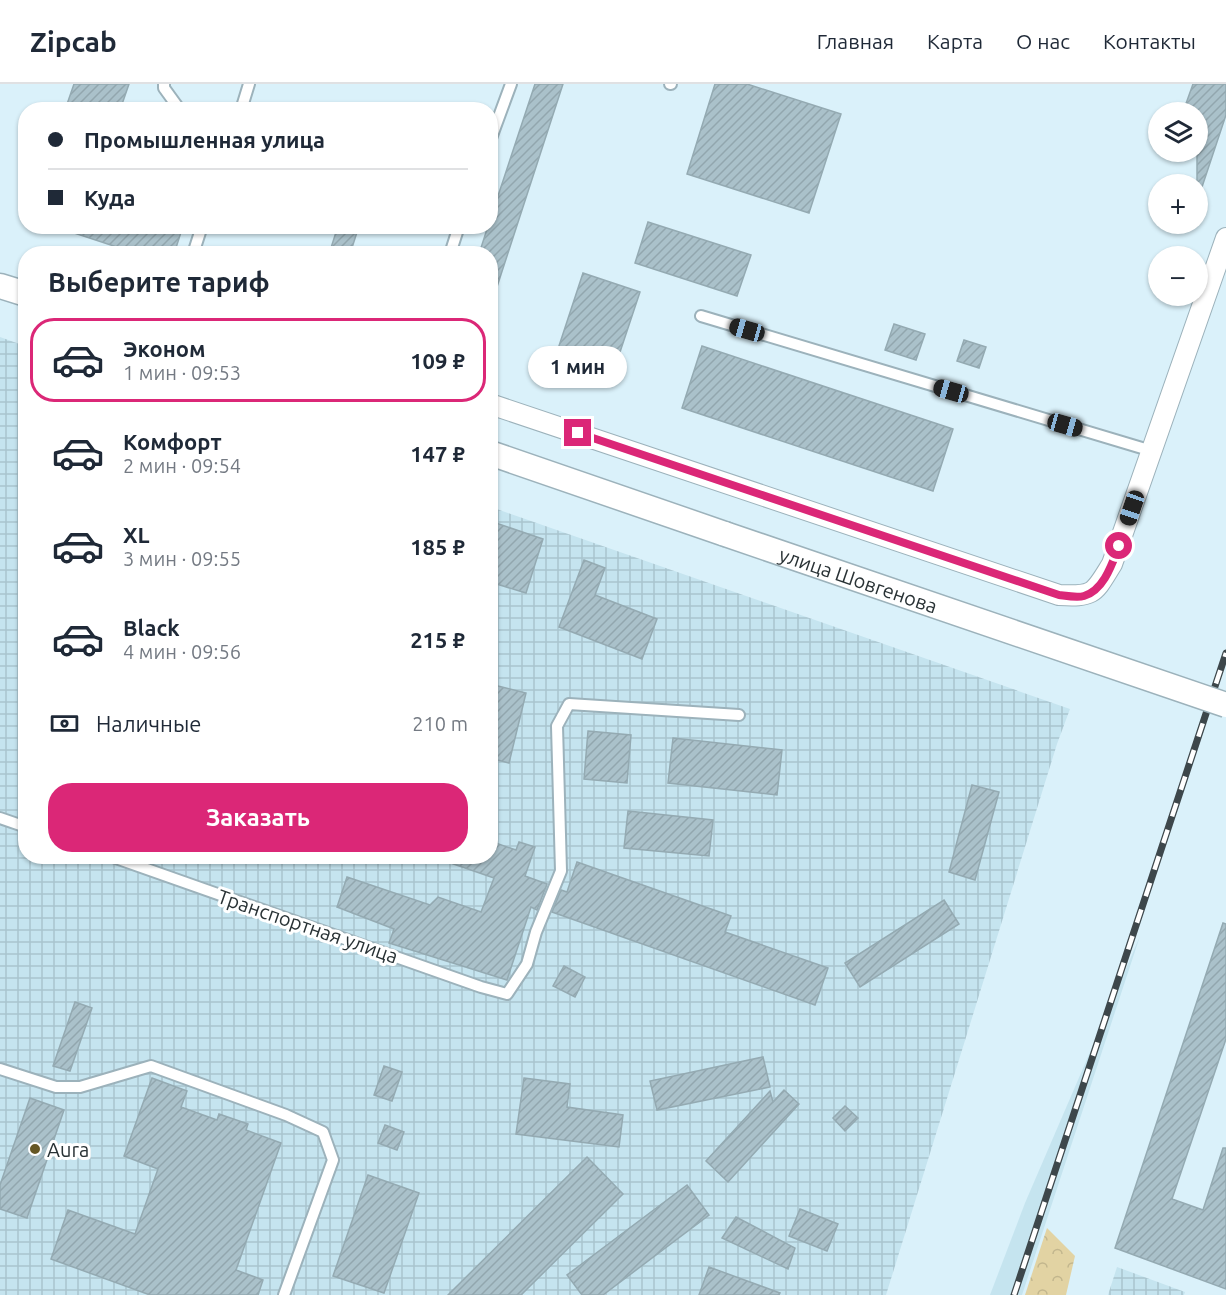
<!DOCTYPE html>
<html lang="ru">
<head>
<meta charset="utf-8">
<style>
	body { margin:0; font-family:Ubuntu,sans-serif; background:#f2f2f3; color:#1f2937; height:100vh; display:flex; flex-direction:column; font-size:22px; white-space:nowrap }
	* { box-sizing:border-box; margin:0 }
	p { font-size:20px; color:#747a83 }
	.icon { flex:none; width:33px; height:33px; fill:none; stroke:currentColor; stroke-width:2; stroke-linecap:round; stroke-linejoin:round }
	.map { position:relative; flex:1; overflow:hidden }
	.sheet { position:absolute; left:18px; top:162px; width:480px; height:618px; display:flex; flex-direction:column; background:#fff; border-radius:24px; box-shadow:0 2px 4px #0004 }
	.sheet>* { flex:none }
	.top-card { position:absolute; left:18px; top:18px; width:480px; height:132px; border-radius:24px; box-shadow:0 2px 4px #0004; display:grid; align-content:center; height:132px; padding:0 30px; background:#fff }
	.tools { position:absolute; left:1148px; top:18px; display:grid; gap:12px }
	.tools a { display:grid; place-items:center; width:60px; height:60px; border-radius:50%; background:#fff; box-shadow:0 2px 4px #0004; font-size:30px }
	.end { position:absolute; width:27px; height:27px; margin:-14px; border:8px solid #db2777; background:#fff; box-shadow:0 0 0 3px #fff }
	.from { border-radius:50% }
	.bubble { position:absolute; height:42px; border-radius:21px; background:#fff; box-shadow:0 2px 4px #0004; font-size:20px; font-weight:700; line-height:42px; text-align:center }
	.car { position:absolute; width:18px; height:36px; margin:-18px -9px; border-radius:8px; box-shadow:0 0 4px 2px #0007; background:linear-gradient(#222 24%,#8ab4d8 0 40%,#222 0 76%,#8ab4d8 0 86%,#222 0) }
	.top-card b { display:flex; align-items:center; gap:21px; height:57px; font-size:22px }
	.top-card b+b { border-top:2px solid #e0e1e3 }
	.top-card i { width:15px; height:15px; background:#1f2937 }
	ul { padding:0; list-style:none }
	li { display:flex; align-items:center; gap:18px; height:84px; margin:0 12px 9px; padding:0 18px; border:3px solid transparent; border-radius:24px }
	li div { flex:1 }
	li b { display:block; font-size:22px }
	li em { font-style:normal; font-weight:700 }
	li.current { border-color:#db2777 }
	li>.icon { width:54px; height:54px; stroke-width:1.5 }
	h2 { padding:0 30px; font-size:27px; line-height:72px }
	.pay { display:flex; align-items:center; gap:15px; height:66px; padding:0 30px; font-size:22px }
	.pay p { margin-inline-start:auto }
	.action { display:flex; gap:12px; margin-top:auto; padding:12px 30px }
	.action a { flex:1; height:69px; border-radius:24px; background:#db2777; color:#fff; font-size:24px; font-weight:700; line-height:69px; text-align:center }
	header { display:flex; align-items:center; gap:36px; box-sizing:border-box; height:84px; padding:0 30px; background:#fff; border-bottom:2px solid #e0e1e3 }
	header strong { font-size:28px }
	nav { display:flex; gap:33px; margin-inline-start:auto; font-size:21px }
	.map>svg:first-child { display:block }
</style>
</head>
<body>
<header>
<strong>Zipcab</strong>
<nav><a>Главная</a><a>Карта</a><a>О нас</a><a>Контакты</a></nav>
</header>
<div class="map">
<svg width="1226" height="1211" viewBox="0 0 1226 1211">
	<defs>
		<pattern id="industrial-grid" width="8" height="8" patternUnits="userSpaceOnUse" patternTransform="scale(1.5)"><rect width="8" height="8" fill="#c5e4ef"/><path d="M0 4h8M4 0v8" fill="none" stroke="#a9c4ce"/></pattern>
		<pattern id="forest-crowns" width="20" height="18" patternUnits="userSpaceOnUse" patternTransform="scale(1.5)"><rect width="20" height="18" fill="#e2d3a3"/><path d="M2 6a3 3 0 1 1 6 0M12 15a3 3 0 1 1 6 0" fill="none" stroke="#c2b68d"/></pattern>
		<pattern id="building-hatch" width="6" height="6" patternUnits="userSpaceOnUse" patternTransform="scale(1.5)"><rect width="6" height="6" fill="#aac1ca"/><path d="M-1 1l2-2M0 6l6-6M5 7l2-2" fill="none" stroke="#92a6ae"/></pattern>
	</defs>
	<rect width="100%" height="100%" fill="#daf1fa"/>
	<path fill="#c5e4ef" d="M1140,852L1022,1211H990L1025,1119Z"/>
	<g fill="url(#industrial-grid)">
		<path d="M0,253L25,262L26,772H490L491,423L1070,625L1057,660L886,1211H0Z"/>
		<path d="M1117,1183L1185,1208L1184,1211H1108Z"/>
	</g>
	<path fill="url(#forest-crowns)" d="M1047,1144L1075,1172L1066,1211H1025Z"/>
	<g fill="url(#building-hatch)" stroke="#94aab2" stroke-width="1.5">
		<path d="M74,0H129L120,26H65Z"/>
		<path d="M535,0H563L494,212H490V170H479L488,142H490V136Z"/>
		<path d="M715,0H747L841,30L809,129L687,90Z"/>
		<path d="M1193,0H1226V31L1200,109H1197V28H1183Z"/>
		<path d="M648,138L751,171L737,212L635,179Z"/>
		<path d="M65,142H183L174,170H138L65,146Z"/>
		<path d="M338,142H359L350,170H329Z"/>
		<path d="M583,189L640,208L613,289L556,271Z"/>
		<path d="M894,240L925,250L916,276L885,266Z"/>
		<path d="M964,256L986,263L979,284L957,277Z"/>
		<path d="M702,262L953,345L933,407L682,324Z"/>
		<path d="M490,437L543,455L526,509L490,498Z"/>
		<path d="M584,476L605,484L595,511L657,535L642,575L559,543Z"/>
		<path d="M490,600L526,609L509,679L490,674Z"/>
		<path d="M588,647L631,651L627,699L584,695Z"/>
		<path d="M673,654L782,666L777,711L668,699Z"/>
		<path d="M972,701L999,708L975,796L949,788Z"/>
		<path d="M628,727L713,736L709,772L624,764Z"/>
		<path d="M490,757L516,766L519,758L535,763L525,792L547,800L537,826L531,823L507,896L389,859L394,845L337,823L347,793L430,821L438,813L481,828L494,794L439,775L440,772H490Z"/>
		<path d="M577,778L731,832L725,848L828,884L815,921L552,828L561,806L567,808Z"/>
		<path d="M944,816L959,840L860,903L845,879Z"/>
		<path d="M1223,839L1226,840V955L1172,1115L1203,1126L1223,1064H1226V1205L1115,1164Z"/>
		<path d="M564,882L585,893L575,913L553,902Z"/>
		<path d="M75,918L92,924L70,987L53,982Z"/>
		<path d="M763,973L770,1003L657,1026L650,997Z"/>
		<path d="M384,982L402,988L392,1017L374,1011Z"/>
		<path d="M152,994L187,1007L181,1023L217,1036L219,1030L248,1040L246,1046L281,1059L236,1186L263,1196L258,1211H150L51,1175L68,1126L135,1150L158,1085L124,1072Z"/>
		<path d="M524,994L570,1000L567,1023L623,1031L619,1063L516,1050Z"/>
		<path d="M784,1006L799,1020L728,1098L706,1077L770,1007L773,1018Z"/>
		<path d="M30,1014L64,1026L27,1134L0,1125V1101Z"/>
		<path d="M845,1022L858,1034L845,1047L833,1034Z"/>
		<path d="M385,1041L404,1048L397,1066L378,1059Z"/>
		<path d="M587,1073L623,1110L521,1211H448Z"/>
		<path d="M368,1091L419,1109L384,1209L333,1192Z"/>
		<path d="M687,1101L709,1131L603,1211H582L567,1191Z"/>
		<path d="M800,1125L838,1140L827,1167L789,1152Z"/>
		<path d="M736,1133L795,1164L788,1185L722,1154Z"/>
		<path d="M709,1183L780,1209L779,1211H699Z"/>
	</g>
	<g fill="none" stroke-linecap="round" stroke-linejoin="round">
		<g stroke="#9cb2bb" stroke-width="14">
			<g id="service">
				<path d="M164,0V4L180,26"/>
				<path d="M670,0H671"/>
				<path d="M241,26L249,0"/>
				<path d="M490,57L511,0"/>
				<path d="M193,170L202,142"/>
				<path d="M450,170L459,142"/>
				<path d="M701,232L1152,367"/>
				<path d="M0,734L26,743"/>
				<path d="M110,772L481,903L507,910L527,880L536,848L561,787L557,642L569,620L739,631"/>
				<path d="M0,985L56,1003H80L151,982L286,1031L323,1048L333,1076L284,1211"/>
			</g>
		</g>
		<g stroke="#9cb2bb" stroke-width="22">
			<path id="minor" d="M490,320L1059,511C1095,513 1094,509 1112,480L1226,154"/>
		</g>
		<g stroke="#9cb2bb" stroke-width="27">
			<g id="tertiary">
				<path d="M0,202L26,210"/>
				<path d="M490,369L725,450"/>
			</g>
		</g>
		<use href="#service" stroke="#fff" stroke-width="10"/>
		<use href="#minor" stroke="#fff" stroke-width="20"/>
		<use href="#tertiary" stroke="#fff" stroke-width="24"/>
		<g stroke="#3d474b" stroke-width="7">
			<path id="rail" d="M1014,1211L1226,569"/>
		</g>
		<use href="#rail" stroke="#fff" stroke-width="4.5" stroke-dasharray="14" stroke-linecap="butt"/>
		<g stroke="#9cb2bb" stroke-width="27" stroke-linecap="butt">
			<g id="tertiary-bridge">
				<path id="s1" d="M725,450L1226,621"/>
			</g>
		</g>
		<use href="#tertiary-bridge" stroke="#fff" stroke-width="24"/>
	</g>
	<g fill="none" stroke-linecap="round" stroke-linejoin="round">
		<path stroke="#db2777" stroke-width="8" d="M578,349L1059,511C1067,512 1077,514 1084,512C1104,506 1112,480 1119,462"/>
	</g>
	<circle fill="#665724" stroke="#fff" stroke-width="2" cx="35" cy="1065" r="6"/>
	<g text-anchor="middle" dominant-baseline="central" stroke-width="6" stroke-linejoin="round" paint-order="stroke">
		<g font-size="20" fill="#293235" stroke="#fff">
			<text stroke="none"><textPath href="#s1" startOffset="141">улица Шовгенова</textPath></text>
			<text transform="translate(308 842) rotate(19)">Транспортная улица</text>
		</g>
		<g font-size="20" fill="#293235" stroke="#fff" text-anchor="start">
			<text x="47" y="1065">Aura</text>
		</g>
	</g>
</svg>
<div class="tools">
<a><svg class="icon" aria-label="layers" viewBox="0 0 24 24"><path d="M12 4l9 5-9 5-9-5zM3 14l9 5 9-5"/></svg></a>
<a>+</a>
<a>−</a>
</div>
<i class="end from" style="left:1119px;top:462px"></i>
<i class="end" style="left:578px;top:349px"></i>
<div class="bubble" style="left:528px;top:262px;width:99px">1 мин</div>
<i class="car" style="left:747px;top:246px;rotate:286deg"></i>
<i class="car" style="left:951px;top:307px;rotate:286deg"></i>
<i class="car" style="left:1065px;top:341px;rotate:106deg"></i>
<i class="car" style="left:1132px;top:424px;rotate:199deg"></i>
<div class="top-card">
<b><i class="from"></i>Промышленная улица</b>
<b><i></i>Куда</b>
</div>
<section class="sheet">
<h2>Выберите тариф</h2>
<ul>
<li class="current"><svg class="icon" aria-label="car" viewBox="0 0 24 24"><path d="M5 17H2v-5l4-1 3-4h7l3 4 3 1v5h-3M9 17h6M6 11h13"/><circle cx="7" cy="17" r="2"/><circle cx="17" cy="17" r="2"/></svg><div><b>Эконом</b><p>1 мин · 09:53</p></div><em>109 ₽</em></li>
<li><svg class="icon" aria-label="car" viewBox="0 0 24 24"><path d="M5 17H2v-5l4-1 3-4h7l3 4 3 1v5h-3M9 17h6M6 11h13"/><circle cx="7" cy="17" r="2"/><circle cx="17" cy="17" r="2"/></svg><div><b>Комфорт</b><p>2 мин · 09:54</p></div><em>147 ₽</em></li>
<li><svg class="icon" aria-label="car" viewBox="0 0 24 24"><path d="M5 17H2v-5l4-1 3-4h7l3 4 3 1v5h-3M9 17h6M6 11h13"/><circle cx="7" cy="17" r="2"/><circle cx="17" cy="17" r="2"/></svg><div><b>XL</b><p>3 мин · 09:55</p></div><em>185 ₽</em></li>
<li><svg class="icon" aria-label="car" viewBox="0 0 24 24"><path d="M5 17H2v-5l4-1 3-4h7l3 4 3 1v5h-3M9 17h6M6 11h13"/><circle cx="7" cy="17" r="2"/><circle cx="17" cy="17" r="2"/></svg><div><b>Black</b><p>4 мин · 09:56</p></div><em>215 ₽</em></li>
</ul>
<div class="pay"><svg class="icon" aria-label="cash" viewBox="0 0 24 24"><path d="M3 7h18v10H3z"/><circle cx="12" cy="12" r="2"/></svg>Наличные<p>210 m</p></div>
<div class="action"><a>Заказать</a></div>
</section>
</div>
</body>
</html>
